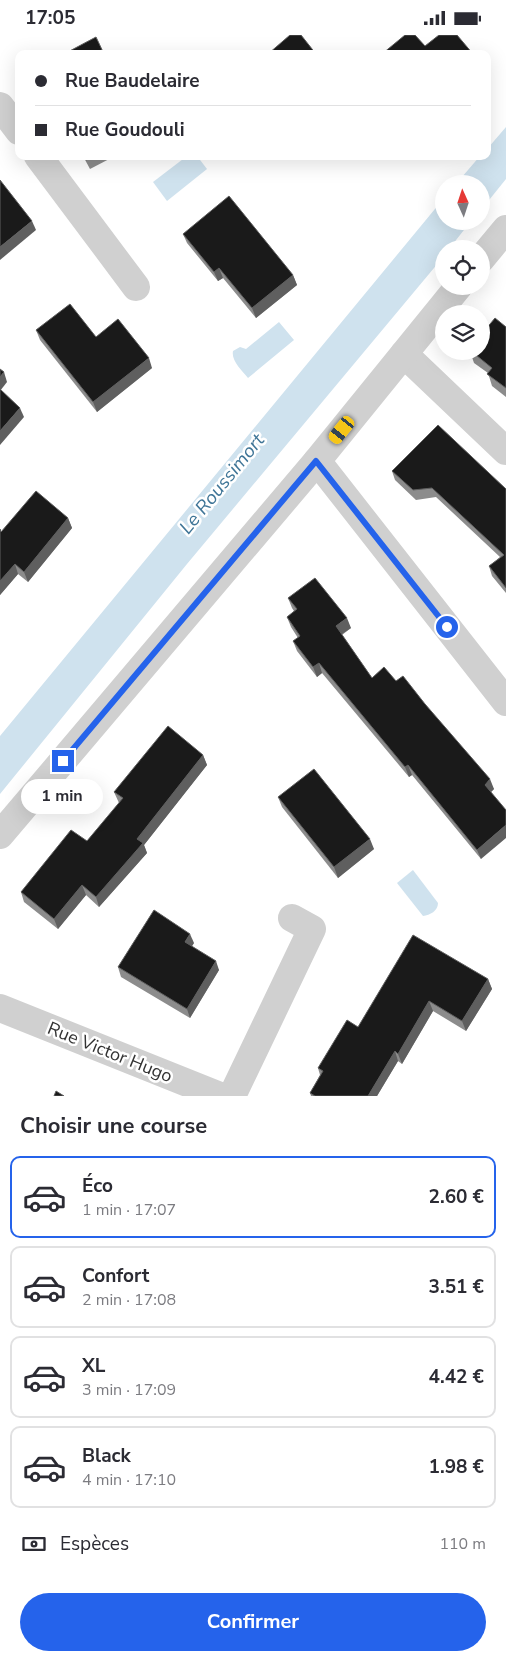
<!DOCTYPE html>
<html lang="fr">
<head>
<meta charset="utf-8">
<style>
	body { margin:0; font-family:"Nunito Sans",sans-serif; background:#f7f7f7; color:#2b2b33; height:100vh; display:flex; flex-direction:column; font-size:19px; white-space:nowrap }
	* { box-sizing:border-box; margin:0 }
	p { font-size:16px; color:#7c7c81 }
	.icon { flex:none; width:28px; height:28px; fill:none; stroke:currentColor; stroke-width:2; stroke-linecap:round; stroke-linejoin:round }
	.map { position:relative; height:1061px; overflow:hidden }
	.panel { display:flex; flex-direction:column; background:#fff; flex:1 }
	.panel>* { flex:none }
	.top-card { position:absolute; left:15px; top:15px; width:476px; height:110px; border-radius:10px; box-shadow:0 5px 20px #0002; display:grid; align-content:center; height:110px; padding:0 20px; background:#fff }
	.needle { width:32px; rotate:357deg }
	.tools { position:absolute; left:435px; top:140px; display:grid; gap:10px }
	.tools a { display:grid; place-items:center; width:55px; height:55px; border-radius:50%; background:#fff; box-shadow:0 5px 20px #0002; font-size:25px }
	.end { position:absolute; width:22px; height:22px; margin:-11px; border:6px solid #2563eb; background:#fff; box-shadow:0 0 0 2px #fff }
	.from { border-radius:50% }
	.bubble { position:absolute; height:35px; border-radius:18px; background:#fff; box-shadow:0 5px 20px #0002; font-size:16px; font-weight:700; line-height:35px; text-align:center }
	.car { position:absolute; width:15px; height:30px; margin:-15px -8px; border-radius:6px; box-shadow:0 0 4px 1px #0007; background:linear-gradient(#f5c518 24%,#345 0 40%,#f5c518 0 76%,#345 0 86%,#f5c518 0) }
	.top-card b { display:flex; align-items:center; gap:18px; height:48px; font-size:19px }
	.top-card b+b { border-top:1px solid #e1e1e2 }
	.top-card i { width:12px; height:12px; background:#2b2b33 }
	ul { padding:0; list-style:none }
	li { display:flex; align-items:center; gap:15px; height:82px; margin:0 10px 8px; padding:0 10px; border:2px solid #e1e1e2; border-radius:10px }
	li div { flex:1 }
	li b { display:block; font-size:19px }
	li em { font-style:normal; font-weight:700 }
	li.current { border-color:#2563eb }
	li>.icon { width:45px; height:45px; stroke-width:1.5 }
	h2 { padding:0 20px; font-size:22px; line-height:60px }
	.pay { display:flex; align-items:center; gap:12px; height:55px; padding:0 20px; font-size:19px }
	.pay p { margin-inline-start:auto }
	.cta { display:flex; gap:10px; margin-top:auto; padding:10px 20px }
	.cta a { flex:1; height:58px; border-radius:30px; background:#2563eb; color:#fff; font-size:20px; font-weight:700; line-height:58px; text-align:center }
	.status { display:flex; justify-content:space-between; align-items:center; height:35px; padding:0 25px; background:#fff; direction:ltr }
	.status svg { height:14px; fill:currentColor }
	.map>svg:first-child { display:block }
</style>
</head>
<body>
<div class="status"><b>17:05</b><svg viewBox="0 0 49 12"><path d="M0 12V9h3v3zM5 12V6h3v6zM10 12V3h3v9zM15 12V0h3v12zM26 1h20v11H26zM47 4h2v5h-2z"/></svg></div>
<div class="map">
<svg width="506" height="1061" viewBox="0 0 506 1061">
	<rect width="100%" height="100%" fill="#fff"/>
	<g fill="#cfe2ee">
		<path d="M506,92V144L481,175V149H456L480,121H488V113Z"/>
		<path d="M187,121H197L207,134L167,166L153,147Z"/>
		<path d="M444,163V186H471L449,214H444V221L187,529L0,759V701Z"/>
		<path d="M279,287L294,305L248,343C242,335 231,326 233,316L240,312L246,314Z"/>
		<path d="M413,835L438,868C438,876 430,880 423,881L397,848Z"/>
	</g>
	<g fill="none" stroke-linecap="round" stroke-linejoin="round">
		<g stroke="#d0d0d0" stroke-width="28">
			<path d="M0,71L19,96"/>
			<path d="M38,121L136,252"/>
			<path d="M481,224L506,194"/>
			<path d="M404,319L506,416"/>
			<path d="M317,426L506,667"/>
			<path d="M0,800L317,426L459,251"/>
			<path d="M0,973L220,1061"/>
			<path d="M232,1061L312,894L292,883"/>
		</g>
	</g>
	<g fill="#8c8c8c">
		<path d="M83,121H115L90,134Z"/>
		<path d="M183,199L293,240L297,250L256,283L223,243L218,246L187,208Z"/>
		<path d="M506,292V362L492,351L488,338L474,328L470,316H481Z"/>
		<path d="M36,295L96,302L152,333L97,377L40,305Z"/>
		<path d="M392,436L506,454V558L492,541L489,531L500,522L436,462L416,465L395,445Z"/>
		<path d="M68,483L72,493L28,547L18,539L0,560V494L1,497Z"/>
		<path d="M288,563L351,593L342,600L372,643L396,646L494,754L491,757L481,824L412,740L409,742L322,638L317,642L297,616L293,606L298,603L291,592L287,582L294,576L292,573Z"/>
		<path d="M203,720L207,730L144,810L147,818L99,872L86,860L58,894L24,867L21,857L87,806L119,768L114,757Z"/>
		<path d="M278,762L374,814L338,843L282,772Z"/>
		<path d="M194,908L192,911L219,935L190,983L121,942L118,932Z"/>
		<path d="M488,944L492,954L466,996L433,976L402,1029L398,1026L377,1061H311L310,1058L320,1040L318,1033L358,992Z"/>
	</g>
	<g fill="#5f5f5f">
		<path d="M32,186L36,195L0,225V212Z"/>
		<path d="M219,233L223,243L218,246L214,237Z"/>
		<path d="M293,240L297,250L256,283L252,273Z"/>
		<path d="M149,323L152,333L97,377L93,367Z"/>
		<path d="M4,337L7,347L0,356V342Z"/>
		<path d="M20,373L24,382L0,410V396Z"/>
		<path d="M68,483L72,493L28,547L24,537Z"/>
		<path d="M15,529L18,539L0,560V546Z"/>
		<path d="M347,583L351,593L339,601L336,591Z"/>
		<path d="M319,628L322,638L317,642L313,632Z"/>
		<path d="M203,720L207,730L144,810L147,818L99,872L96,862L137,804Z"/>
		<path d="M408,730L412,740L409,742L405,732Z"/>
		<path d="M490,744L494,754L488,760L485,750Z"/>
		<path d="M506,790V803L481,824L477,815Z"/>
		<path d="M370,804L374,814L338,843L334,832Z"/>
		<path d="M82,850L86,860L58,894L54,884Z"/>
		<path d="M190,899L194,908L188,917L185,907Z"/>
		<path d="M216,926L219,935L190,983L187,974Z"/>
		<path d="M488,944L492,954L466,996L462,986Z"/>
		<path d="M429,966L433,976L402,1029L398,1019Z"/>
		<path d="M395,1016L398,1026L377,1061H368Z"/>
	</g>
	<g fill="#1a1a1a" stroke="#5f5f5f">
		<path d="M290,0H301L316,19H268Z"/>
		<path d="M405,0H415L425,11L439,0H457L473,19H382Z"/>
		<path d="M96,2L104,19H64Z"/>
		<path d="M84,121H94L86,125Z"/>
		<path d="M0,145L32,186L0,212Z"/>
		<path d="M229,161L293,240L252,273L219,233L214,237L183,199Z"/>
		<path d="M70,269L96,302L118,284L149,323L93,367L36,295Z"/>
		<path d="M495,283L506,292V353L487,339L492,333L471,316H481V300Z"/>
		<path d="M0,334L4,337L0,342Z"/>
		<path d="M0,354L20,373L0,396Z"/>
		<path d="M438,390L506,454V553L489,531L504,520L432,453L413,455L392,436Z"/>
		<path d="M36,456L68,483L24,537L15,529L0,546V494L1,497Z"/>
		<path d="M315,543L347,583L336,591L372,643L384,632L396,646L403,641L425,669L490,744L485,750L506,775V790L477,815L408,730L405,732L319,628L313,632L293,606L300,601L287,582L297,574L288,563Z"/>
		<path d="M168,691L203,720L137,804L143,808L96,862L82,850L54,884L21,857L71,795L87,806L123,763L114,757Z"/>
		<path d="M314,734L370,804L334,832L278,762Z"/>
		<path d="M154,875L190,899L185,907L216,926L187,974L118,932Z"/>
		<path d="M413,900L488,944L462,986L429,966L398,1019L395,1016L368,1061H315L310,1058L323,1036L318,1033L347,985L358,992Z"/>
		<path d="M56,1056L64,1061H54Z"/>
	</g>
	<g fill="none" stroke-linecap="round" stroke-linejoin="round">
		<path stroke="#2563eb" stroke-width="6" d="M63,726L316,426L447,592"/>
	</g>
	<g text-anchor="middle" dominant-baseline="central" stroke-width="5" stroke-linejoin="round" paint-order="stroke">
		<g font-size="18" fill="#333" stroke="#fff">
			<text transform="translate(110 1017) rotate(22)">Rue Victor Hugo</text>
		</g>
		<g font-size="19" font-style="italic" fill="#3f7597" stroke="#fff">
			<text transform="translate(222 449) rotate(-51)">Le Roussimort</text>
		</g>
	</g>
</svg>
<div class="tools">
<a><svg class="needle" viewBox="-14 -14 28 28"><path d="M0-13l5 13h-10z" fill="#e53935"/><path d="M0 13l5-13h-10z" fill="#7c7c81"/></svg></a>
<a><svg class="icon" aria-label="locate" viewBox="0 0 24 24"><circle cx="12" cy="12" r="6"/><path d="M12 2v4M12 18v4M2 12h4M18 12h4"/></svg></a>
<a><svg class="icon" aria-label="layers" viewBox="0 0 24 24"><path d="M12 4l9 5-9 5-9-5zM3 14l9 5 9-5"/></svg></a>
</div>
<i class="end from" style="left:447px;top:592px"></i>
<i class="end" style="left:63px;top:726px"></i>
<div class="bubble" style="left:21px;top:744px;width:82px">1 min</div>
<i class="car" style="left:342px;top:395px;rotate:219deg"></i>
<div class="top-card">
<b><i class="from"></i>Rue Baudelaire</b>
<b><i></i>Rue Goudouli</b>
</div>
</div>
<section class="panel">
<h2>Choisir une course</h2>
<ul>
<li class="current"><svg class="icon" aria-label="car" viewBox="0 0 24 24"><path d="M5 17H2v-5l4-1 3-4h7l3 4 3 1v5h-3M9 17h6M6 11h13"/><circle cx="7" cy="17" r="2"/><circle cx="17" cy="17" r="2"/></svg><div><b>Éco</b><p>1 min · 17:07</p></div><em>2.60 €</em></li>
<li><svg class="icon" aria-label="car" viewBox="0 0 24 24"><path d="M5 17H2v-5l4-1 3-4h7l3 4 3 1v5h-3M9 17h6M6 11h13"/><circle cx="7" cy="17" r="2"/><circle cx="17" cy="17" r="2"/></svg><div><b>Confort</b><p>2 min · 17:08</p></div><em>3.51 €</em></li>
<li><svg class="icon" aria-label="car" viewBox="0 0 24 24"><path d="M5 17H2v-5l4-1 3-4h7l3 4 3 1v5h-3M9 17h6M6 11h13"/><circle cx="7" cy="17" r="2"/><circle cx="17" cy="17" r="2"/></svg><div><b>XL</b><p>3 min · 17:09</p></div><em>4.42 €</em></li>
<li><svg class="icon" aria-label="car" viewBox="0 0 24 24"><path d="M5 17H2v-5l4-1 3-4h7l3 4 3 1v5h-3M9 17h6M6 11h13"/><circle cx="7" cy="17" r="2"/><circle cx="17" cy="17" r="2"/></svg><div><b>Black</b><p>4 min · 17:10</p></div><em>1.98 €</em></li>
</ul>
<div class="pay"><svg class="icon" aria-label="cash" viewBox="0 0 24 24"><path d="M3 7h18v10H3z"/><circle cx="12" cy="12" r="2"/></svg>Espèces<p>110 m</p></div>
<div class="cta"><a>Confirmer</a></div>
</section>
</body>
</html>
